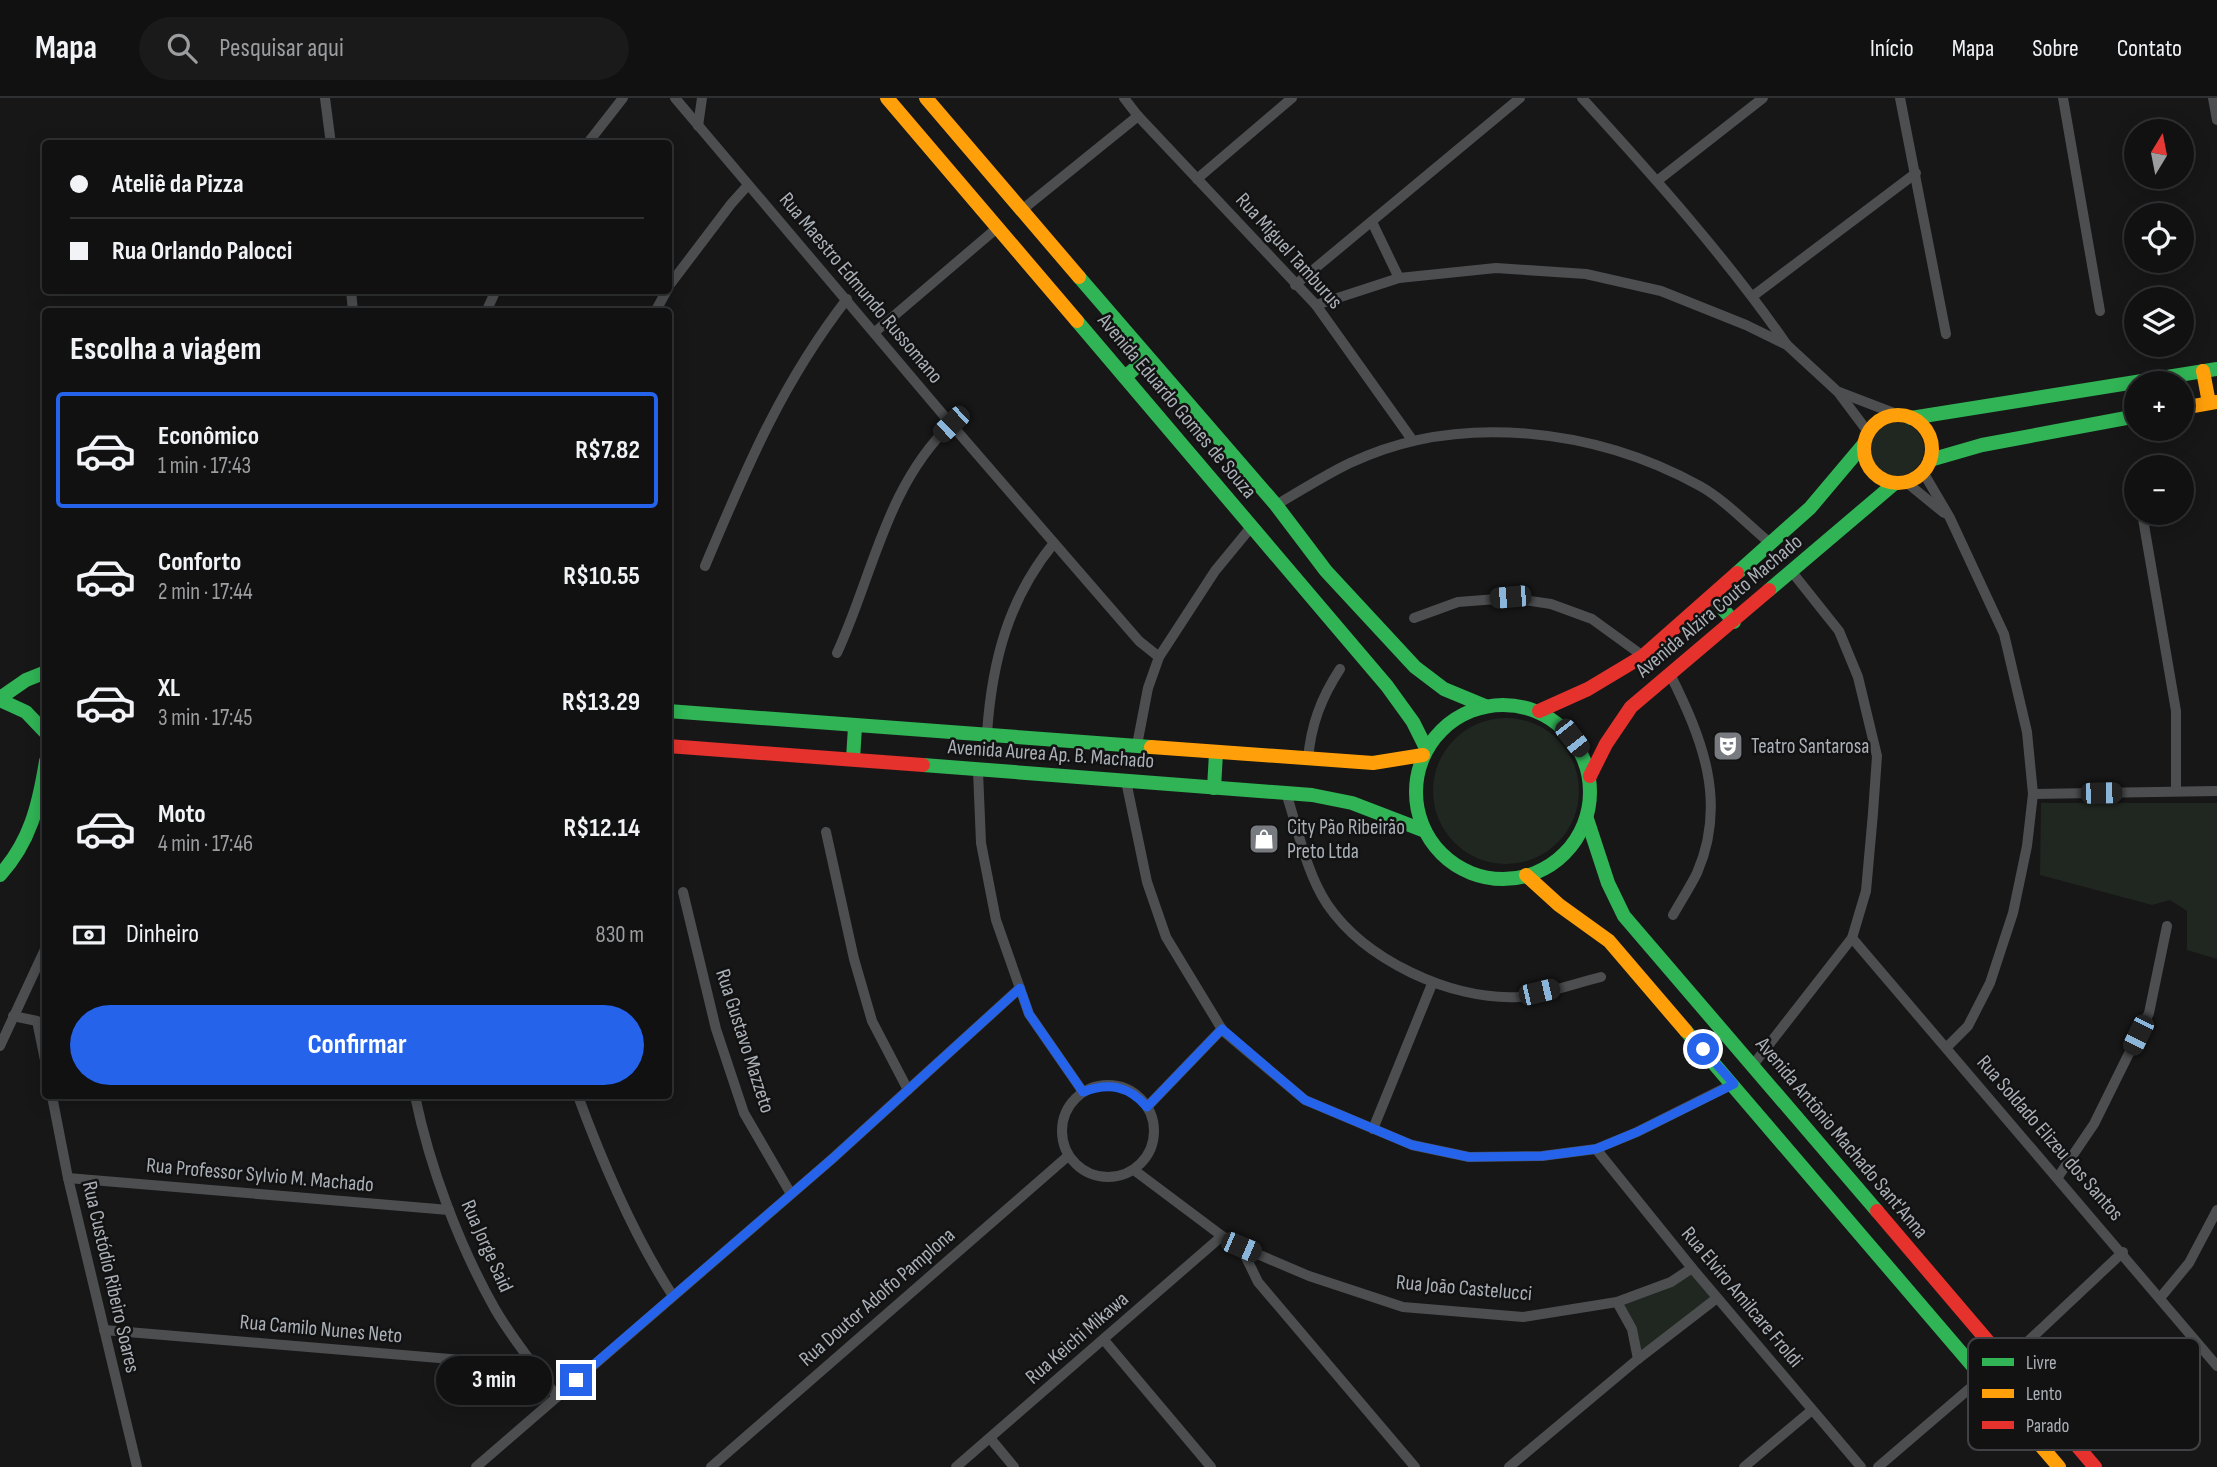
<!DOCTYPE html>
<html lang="pt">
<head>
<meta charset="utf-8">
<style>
	body { margin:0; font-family:"Sofia Sans Condensed",sans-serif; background:#1a1a1b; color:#f1f3f6; height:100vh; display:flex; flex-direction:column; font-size:26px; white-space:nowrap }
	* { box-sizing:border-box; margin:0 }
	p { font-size:23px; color:#9c9d9f }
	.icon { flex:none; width:38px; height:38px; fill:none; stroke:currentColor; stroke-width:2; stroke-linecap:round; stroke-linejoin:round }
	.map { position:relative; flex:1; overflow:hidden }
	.details { position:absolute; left:42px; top:210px; width:630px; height:791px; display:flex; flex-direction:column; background:#111112; border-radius:7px; box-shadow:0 4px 18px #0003,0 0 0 2px #303132 }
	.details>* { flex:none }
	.hud { position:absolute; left:42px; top:42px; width:630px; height:154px; border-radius:7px; box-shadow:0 4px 18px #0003,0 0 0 2px #303132; display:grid; align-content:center; height:154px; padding:0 28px; background:#111112 }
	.needle { width:46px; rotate:10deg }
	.tools { position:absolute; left:2124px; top:21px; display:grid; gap:14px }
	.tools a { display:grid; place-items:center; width:70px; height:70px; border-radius:50%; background:#111112; box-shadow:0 4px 18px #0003,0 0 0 2px #303132; font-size:35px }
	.end { position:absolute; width:32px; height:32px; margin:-16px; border:9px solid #2563eb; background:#fff; box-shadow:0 0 0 4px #fff }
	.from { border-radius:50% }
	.bubble { position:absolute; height:49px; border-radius:24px; background:#111112; box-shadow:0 4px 18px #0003,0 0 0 2px #303132; font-size:23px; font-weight:700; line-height:49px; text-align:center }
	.car { position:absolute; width:21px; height:42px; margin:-21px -10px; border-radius:9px; box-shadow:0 0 5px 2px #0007; background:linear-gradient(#222 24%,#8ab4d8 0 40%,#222 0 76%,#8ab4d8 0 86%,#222 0) }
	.hud b { display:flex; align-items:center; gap:24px; height:66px; font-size:26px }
	.hud b+b { border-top:2px solid #303132 }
	.hud i { width:18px; height:18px; background:#f1f3f6 }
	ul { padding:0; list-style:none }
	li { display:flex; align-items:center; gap:21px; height:116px; margin:0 14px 10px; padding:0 14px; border:4px solid transparent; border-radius:7px }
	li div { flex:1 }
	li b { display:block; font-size:26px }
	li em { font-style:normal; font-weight:700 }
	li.active { border-color:#2563eb }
	li>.icon { width:63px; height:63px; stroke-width:1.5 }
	h2 { padding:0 28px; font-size:32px; line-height:84px }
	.pay { display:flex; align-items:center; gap:18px; height:77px; padding:0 28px; font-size:26px }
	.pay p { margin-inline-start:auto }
	.button { display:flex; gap:14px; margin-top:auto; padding:14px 28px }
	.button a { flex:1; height:80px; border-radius:42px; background:#2563eb; color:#fff; font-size:28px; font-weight:700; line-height:80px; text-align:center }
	header { display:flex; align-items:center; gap:42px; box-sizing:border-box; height:98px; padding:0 35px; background:#111112; border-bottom:2px solid #303132 }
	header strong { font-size:33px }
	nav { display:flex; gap:38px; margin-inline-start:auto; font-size:24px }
	.search { width:490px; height:63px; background:#1a1a1b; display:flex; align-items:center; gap:18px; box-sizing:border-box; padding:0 24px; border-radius:38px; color:#9c9d9f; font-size:26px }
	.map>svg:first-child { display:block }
</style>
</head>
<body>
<header>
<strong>Mapa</strong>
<div class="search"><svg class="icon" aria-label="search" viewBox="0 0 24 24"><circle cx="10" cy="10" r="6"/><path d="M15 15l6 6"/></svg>Pesquisar aqui</div>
<nav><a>Início</a><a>Mapa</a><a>Sobre</a><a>Contato</a></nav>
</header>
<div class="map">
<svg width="2217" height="1369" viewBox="0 0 2217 1369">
	<rect width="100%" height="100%" fill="#171718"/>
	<g fill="#202620">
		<circle cx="1897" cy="351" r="27"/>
		<circle cx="1506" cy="693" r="73"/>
		<path d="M2041,705H2217V861L2187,852V813L2170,802L2152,807L2040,777Z"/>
		<path d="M1692,1172L1716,1199L1638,1259L1619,1205Z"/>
	</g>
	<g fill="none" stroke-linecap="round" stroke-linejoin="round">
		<g stroke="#4c4e50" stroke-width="10">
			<path d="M325,0L331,46"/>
			<path d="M675,0L951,326L1139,543L1159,559"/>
			<path d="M1124,0L1138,18L1316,207L1413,343"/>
			<path d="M1582,0C1654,79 1726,159 1787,247"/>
			<path d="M1900,0L1946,236"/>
			<path d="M2063,0L2100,213"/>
			<path d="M2213,0L2217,22"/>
			<path d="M698,28L702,0"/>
			<path d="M587,46L623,0"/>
			<path d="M1197,81L1292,0"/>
			<path d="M1657,83L1763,0"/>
			<path d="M1023,111L1138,18"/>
			<path d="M1372,124L1399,180"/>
			<path d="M1295,187L1520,0"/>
			<path d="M668,189L731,106L748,87"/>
			<path d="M351,192L353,214"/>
			<path d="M1753,198L1916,75"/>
			<path d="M1316,207L1399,180L1496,170L1586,176L1661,193L1746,227L1787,247L1838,294L1868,334"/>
			<path d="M486,214L496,192"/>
			<path d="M655,214L667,192"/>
			<path d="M875,234L997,130"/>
			<path d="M1839,294L1899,317"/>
			<path d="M1923,374L1950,420L2004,536L2027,634L2033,696L2027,748L2013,815L1990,885L1968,928L1947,949"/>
			<path d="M1906,384L1944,415"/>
			<path d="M1276,407C1300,393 1325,377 1350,365C1459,313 1597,331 1700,388C1725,402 1748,427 1770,445"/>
			<path d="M2142,415L2176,613V693"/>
			<path d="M705,468C746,371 781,286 847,201"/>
			<path d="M1414,520L1458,504L1510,500L1551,506L1592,521L1643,558"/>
			<path d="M837,555C873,477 886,388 951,326"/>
			<path d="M1670,576C1702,640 1728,704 1697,775C1690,789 1681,803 1673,817"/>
			<path d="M987,635C992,564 1008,501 1054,445"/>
			<path d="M1137,647L1148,590L1159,559L1215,473L1252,428"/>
			<path d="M1308,661C1311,627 1321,600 1340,571"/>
			<path d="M978,673L981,745L996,822L1029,916L1083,994"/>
			<path d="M1126,683L1147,784L1166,839L1223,933L1305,1002L1412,1047L1469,1059L1542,1058L1596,1051L1637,1034L1733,986"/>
			<path d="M1286,695C1298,731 1306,774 1327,806C1365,862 1450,902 1518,899C1543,897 1576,885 1601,879"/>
			<path d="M2033,696L2217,693"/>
			<path d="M826,734L854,861L872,923L908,992"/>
			<path d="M683,794L716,931L744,1015L791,1096"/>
			<path d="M1852,840L2217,1268"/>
			<path d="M13,918L37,923L46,967"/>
			<path d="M0,948L46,849"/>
			<path d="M1753,967L1852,840L1866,793L1873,715L1877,658L1858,579L1839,533L1792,474"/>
			<circle cx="1108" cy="1033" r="46"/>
			<path d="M52,998L68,1080L137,1369"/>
			<path d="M415,998C430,1070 459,1147 495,1211C513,1242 537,1270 557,1299"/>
			<path d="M578,998C602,1063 635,1140 673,1198"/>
			<path d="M1147,1009L1222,931"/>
			<path d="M1373,1031L1432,886"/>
			<path d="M1596,1051L1692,1170L1861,1369"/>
			<path d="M1134,1072L1222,1138L1241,1149L1309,1178L1403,1209L1523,1219L1617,1204L1671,1184L1692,1170"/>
			<path d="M2058,1079L2094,1026L2149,915L2167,828"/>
			<path d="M68,1080L449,1112"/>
			<path d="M1241,1149L1258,1184L1415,1369"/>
			<path d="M2160,1200L2189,1165L2217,1112"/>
			<path d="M1617,1204L1632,1231L1638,1261"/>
			<path d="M104,1232L535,1268"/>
			<path d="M1104,1242L1211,1369"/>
			<path d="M2005,1265L2123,1154"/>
			<path d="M990,1340L1014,1369"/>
			<path d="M476,1369L832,1061L1020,890"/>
			<path d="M711,1369L1068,1058"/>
			<path d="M956,1369L1222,1138"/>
			<path d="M1509,1369L1638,1261L1717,1200"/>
			<path d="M1744,1369L1812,1312"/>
			<path d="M1878,1369L1983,1279"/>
		</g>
		<g stroke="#30b455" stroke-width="14">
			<path d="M1079,179L1276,407L1326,473L1415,569L1444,591L1485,608"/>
			<path d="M1077,223L1387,588L1413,624L1426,650"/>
			<path d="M1125,279L1147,260"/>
			<path d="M1911,320L2217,271"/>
			<path d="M1930,362L1982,347L2137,318"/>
			<path d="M1737,475L1810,410L1864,346"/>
			<path d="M1769,492L1895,385"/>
			<path d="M1712,498L1734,524"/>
			<path d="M0,600L26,582L46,574"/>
			<path d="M0,602L26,614L46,635"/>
			<circle cx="1503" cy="694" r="87"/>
			<path d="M668,613L1151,649"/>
			<path d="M853,661L855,629"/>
			<path d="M923,667L1312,697L1352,705L1425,733"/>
			<path d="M1214,690L1216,655"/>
			<path d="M1587,721L1608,785L1624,818L1877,1113"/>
			<path d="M0,777C30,744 39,707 46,663"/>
			<path d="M1686,933L2000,1300"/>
		</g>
		<g stroke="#ff9f0a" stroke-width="14">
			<path d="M887,0L1077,223"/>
			<path d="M926,0L1079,179"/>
			<path d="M2203,273L2209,305"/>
			<path d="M2182,310L2217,304"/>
			<circle cx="1898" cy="351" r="34"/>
			<path d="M1151,649L1373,665L1423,657"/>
			<path d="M1526,777L1559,807L1609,843L1686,933"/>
			<path d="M2000,1300L2059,1369"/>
		</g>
		<g stroke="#e5322d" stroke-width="14">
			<path d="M1539,613L1588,591L1643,558L1737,475"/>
			<path d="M668,648L923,667"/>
			<path d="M1590,678L1606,646L1631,609L1769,492"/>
			<path d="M1877,1113L2095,1369"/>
		</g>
	</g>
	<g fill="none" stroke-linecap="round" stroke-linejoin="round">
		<path stroke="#2563eb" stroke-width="9" d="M576,1282L832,1061L1020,890L1029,916L1083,994C1109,984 1129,988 1147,1009L1222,931L1305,1002L1412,1047L1469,1059L1542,1058L1596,1051L1637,1034L1734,986L1703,951"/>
	</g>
	<defs>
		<g id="theatre-square" transform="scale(1.575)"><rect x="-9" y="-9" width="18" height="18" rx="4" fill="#777a7f" stroke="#121213"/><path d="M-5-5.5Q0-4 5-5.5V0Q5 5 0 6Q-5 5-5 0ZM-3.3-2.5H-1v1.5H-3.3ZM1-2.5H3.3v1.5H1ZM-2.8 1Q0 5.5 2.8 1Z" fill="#fff"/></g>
		<g id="shop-square" transform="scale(1.575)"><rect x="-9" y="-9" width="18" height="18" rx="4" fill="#777a7f" stroke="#121213"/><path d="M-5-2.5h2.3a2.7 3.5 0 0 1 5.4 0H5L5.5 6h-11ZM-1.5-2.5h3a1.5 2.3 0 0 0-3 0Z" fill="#fff"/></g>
	</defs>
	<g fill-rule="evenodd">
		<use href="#theatre-square" x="1728" y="648"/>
		<use href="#shop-square" x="1264" y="741"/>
	</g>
	<g text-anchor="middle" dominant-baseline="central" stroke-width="5" stroke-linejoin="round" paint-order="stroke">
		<g font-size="21" fill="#aab0b7" stroke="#121213">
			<text transform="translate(1289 153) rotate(48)">Rua Miguel Tamburus</text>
			<text transform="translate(861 190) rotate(50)">Rua Maestro Edmundo Russomano</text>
			<text transform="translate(1177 308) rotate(50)">Avenida Eduardo Gomes de Souza</text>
			<text transform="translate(1719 508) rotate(-40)">Avenida Alzira Couto Machado</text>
			<text transform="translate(1051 656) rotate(4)">Avenida Aurea Ap. B. Machado</text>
			<text transform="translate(745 943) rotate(72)">Rua Gustavo Mazzeto</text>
			<text transform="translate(1842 1040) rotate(50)">Avenida Antônio Machado Sant'Anna</text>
			<text transform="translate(2050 1040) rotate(49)">Rua Soldado Elizeu dos Santos</text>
			<text transform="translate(260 1077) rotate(5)">Rua Professor Sylvio M. Machado</text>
			<text transform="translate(487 1148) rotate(66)">Rua Jorge Said</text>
			<text transform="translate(111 1179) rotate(77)">Rua Custódio Ribeiro Soares</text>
			<text transform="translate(1464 1190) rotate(5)">Rua João Castelucci</text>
			<text transform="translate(877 1199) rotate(-41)">Rua Doutor Adolfo Pamplona</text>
			<text transform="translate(1742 1199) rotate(50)">Rua Elviro Amilcare Froldi</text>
			<text transform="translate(321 1231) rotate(5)">Rua Camilo Nunes Neto</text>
			<text transform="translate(1077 1240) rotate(-41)">Rua Keichi Mikawa</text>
		</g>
		<g font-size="21" fill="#aab0b7" stroke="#121213" text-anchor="start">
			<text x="1751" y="648">Teatro Santarosa</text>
			<text x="1287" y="729">City Pão Ribeirão<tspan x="1287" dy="24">Preto Ltda</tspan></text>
		</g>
	</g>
	<rect x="1968" y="1240" width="232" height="112" rx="10" fill="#121213" stroke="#404144" stroke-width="2"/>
	<rect x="1982" y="1260" width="32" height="8" fill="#30b455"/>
	<rect x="1982" y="1291" width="32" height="9" fill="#ff9f0a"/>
	<rect x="1982" y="1323" width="32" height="8" fill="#e5322d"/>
	<g font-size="19" fill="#aab0b7">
		<text x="2026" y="1271">Livre</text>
		<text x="2026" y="1302">Lento</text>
		<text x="2026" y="1334">Parado</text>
	</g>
</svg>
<div class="tools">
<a><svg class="needle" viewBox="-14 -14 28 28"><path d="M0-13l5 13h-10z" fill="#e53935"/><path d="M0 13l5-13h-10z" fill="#9c9d9f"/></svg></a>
<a><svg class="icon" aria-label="locate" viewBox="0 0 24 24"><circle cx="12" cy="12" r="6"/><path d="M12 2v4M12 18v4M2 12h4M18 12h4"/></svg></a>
<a><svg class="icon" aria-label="layers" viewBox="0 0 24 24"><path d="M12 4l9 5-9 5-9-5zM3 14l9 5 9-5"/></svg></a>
<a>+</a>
<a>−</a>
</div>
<i class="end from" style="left:1703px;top:951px"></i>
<i class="end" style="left:576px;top:1282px"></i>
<div class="bubble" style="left:436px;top:1258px;width:116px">3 min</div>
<i class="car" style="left:951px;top:326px;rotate:226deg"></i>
<i class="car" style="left:1510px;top:499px;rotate:265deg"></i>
<i class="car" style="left:1572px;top:640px;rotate:142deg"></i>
<i class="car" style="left:2101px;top:695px;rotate:89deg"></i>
<i class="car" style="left:1539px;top:894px;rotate:77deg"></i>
<i class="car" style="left:2138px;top:937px;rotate:206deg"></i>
<i class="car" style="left:1241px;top:1149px;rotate:113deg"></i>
<div class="hud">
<b><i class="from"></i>Ateliê da Pizza</b>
<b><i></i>Rua Orlando Palocci</b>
</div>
<section class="details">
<h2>Escolha a viagem</h2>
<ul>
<li class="active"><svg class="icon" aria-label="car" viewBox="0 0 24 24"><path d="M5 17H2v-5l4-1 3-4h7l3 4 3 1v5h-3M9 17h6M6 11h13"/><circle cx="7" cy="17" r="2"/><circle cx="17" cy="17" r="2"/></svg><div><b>Econômico</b><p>1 min · 17:43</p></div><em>R$7.82</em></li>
<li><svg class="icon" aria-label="car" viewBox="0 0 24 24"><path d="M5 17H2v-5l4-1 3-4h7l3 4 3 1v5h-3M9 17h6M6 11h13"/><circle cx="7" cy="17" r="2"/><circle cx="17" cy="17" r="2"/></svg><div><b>Conforto</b><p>2 min · 17:44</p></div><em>R$10.55</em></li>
<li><svg class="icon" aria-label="car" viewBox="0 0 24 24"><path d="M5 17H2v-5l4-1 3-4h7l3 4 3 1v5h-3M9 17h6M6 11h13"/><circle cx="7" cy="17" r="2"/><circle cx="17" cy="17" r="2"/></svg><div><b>XL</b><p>3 min · 17:45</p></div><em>R$13.29</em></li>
<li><svg class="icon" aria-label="car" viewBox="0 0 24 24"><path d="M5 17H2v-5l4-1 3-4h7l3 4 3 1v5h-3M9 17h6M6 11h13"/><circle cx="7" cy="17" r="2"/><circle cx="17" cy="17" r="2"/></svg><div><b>Moto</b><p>4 min · 17:46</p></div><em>R$12.14</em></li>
</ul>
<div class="pay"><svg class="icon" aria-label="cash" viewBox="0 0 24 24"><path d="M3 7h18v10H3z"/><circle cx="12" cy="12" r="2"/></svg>Dinheiro<p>830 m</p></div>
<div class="button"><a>Confirmar</a></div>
</section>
</div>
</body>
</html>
